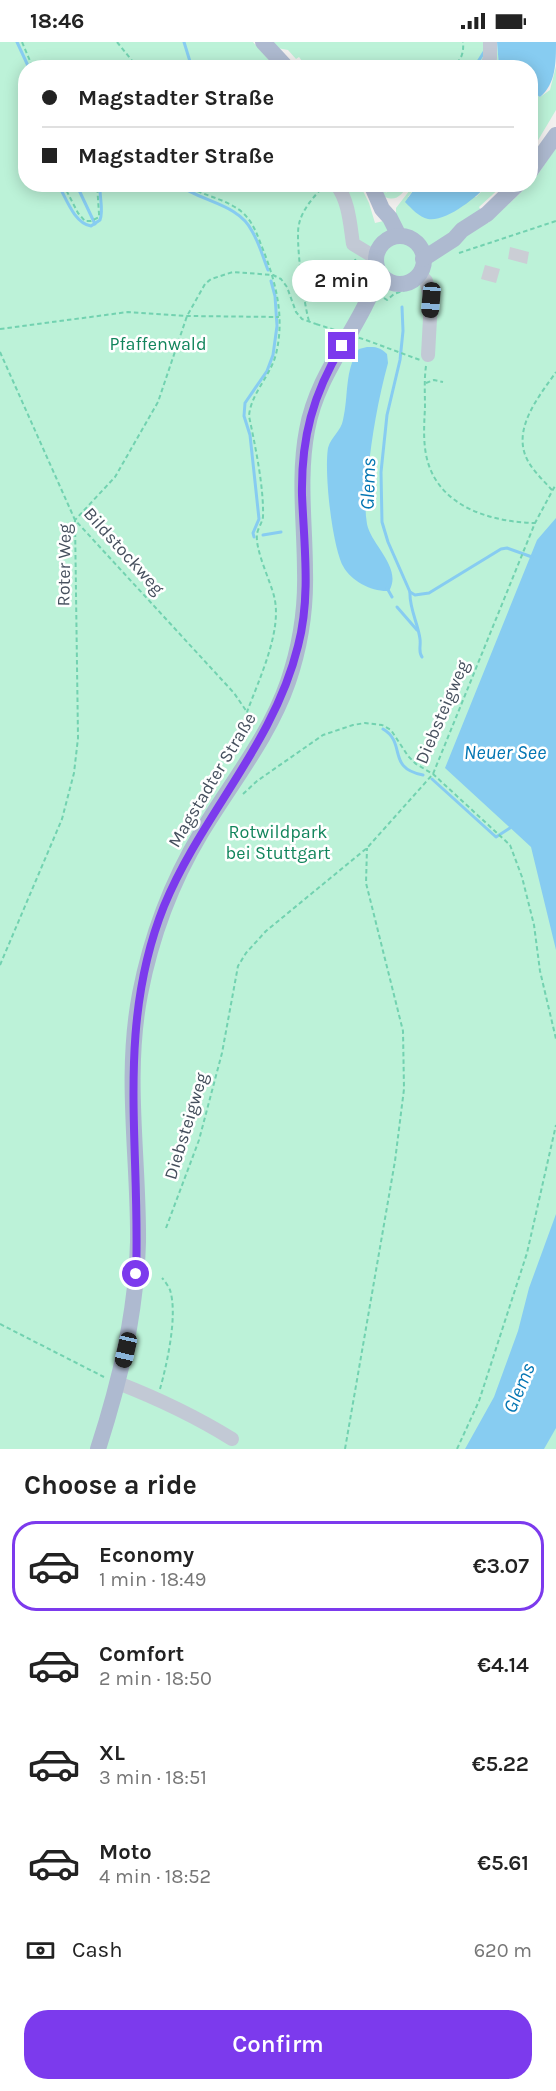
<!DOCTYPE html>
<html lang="en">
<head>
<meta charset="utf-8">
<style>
	body { margin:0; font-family:Karla,sans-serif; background:#f2f2f2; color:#222; height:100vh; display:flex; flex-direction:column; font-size:22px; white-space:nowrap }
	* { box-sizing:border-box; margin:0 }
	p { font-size:20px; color:#767676 }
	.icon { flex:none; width:33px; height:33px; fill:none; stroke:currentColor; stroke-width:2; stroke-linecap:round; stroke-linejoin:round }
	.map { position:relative; height:1407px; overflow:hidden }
	.drawer { display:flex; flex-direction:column; background:#fff; flex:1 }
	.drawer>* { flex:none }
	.guide { position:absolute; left:18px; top:18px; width:520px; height:132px; border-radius:24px; box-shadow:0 3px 15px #0003; display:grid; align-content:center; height:132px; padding:0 24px; background:#fff }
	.end { position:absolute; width:27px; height:27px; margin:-14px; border:8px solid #7c3aed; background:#fff; box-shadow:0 0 0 3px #fff }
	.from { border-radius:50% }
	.bubble { position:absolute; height:42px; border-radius:21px; background:#fff; box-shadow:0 3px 15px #0003; font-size:20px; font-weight:600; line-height:42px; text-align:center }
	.car { position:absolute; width:18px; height:36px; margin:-18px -9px; border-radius:8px; box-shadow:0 0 4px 2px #0007; background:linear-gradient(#222 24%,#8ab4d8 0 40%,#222 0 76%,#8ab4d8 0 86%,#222 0) }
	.guide b { display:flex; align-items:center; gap:21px; height:57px; font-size:22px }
	.guide b+b { border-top:2px solid #e0e0e0 }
	.guide i { width:15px; height:15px; background:#222 }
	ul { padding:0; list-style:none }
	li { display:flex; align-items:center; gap:18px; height:90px; margin:0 12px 9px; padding:0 12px; border:3px solid transparent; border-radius:24px }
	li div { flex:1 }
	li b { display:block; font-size:22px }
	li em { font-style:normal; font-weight:600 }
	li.on { border-color:#7c3aed }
	li>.icon { width:54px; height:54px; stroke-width:1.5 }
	h2 { padding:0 24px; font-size:27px; line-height:72px }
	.pay { display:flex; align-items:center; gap:15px; height:66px; padding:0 24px; font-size:22px }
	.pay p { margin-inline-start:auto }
	.action { display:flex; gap:12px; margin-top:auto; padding:12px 24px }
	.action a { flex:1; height:69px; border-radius:24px; background:#7c3aed; color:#fff; font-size:24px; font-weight:600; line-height:69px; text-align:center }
	.status { display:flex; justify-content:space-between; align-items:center; height:42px; padding:0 30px; background:#fff; direction:ltr }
	.status svg { height:16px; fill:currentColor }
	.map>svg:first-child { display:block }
</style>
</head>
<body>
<div class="status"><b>18:46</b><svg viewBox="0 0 49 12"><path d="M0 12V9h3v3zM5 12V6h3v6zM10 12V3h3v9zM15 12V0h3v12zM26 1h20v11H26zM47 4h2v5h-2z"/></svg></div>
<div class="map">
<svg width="556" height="1407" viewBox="0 0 556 1407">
	<rect width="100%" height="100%" fill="#f2f0ef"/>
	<g fill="#bcf2d8">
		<path d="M0,0H253L275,25L26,26V142L360,143L369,161L375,181L396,176V166L413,144L415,146L408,155H476L488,143H503L479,165L488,181L529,143L531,142L556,106V1407H0Z"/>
		<path d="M272,0H497L499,25H303L302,19L299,15L296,17L288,8L277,6Z"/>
		<path d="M556,24V68L531,110V91L535,83L536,71L531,66V49L540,55L550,48Z"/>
		<path d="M381,143H408C402,152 397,160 385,155L382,148L387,151Z"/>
	</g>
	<g fill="#87ccf1">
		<path d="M497,0H556C556,20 556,42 540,55L531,49V26L499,25Z"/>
		<path d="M418,142H488V143C476,155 447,180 428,177C419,175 412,167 405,160Z"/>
		<path d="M367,305C376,305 380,305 387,312L388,321C378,358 372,393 368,431C366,448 364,464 367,482C371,503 403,526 389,549C372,550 351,539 343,524C332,503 324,430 328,406C331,395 341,389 343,378C349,353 344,329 359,307Z"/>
		<path d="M556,476V908L531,805L445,726L537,498Z"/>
		<path d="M556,1172V1386L544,1407H465L494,1355L518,1289L529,1246Z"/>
	</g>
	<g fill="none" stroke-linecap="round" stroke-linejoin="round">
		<g stroke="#87ccf1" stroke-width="3">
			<path d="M17,0L29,26"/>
			<path d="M184,0L192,26"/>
			<path d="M474,26L484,10"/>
			<path d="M58,142C66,156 74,181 91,184L100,178C104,167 99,155 100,142"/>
			<path d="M78,142V146L95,182"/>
			<path d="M178,142C200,160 238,161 252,189C259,201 263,215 268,228"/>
			<path d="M394,142L395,144"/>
			<path d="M402,265L403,289L400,318L387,373L381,430L382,480L388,500L410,550C409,566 418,581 420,597C421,604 418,610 422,615"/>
			<path d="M263,493L281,490"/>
			<path d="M254,495L253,491L259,477L250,393L244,374L245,361L267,329L273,313L277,284L275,254L271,239"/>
			<path d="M387,546L392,555"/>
			<path d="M410,550L415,553L429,551L501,507L507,506L532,515"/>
			<path d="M397,565L417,588"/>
			<path d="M383,687C407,701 386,726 423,733"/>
			<path d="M432,737L496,795L510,786"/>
		</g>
	</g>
	<g fill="#cbced5">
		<path d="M510,205L529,210L527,222L508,217Z"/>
		<path d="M485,223L500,227L496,241L481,237Z"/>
	</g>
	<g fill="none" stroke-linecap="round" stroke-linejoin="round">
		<g stroke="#72d2b0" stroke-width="2" stroke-dasharray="4.5 3" stroke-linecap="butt">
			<path d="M22,0L33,26"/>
			<path d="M117,0L138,26"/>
			<path d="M451,26C461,19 464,12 463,0"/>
			<path d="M63,142L78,171L85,179H91L99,175V172L97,142"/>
			<path d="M184,142C202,154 225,156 242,170C253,180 257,192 262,205C276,240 285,275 276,312C270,335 251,351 249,374C255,403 264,445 263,475C262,481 258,486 257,492C255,508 270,538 274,554C283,588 259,637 247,670"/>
			<path d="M459,211L556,179"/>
			<path d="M355,217L363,237"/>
			<path d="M384,256L387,258L394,252L416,244"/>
			<path d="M309,279C304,263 295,197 299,182C302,168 314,154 324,144"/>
			<path d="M0,287L128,270L187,274L279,275"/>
			<path d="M0,310L75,478L234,651L247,670L251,687"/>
			<path d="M426,324C424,338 425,352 425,366C424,383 423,401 427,417C439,465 491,480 535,481"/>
			<path d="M426,341L434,338L443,340"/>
			<path d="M552,448C543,438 531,427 526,415C513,385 540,353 556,330"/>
			<path d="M243,752L257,739L323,693L353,683L365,681L382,683L391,688L408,714L416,722L433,732L510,803L522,835L534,883L540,929L556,997"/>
			<path d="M0,923L62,777L74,731L78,696L75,478L115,435L158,360L187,274L205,242L211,237L233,230L273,233L281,237L287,245L296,270L302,277L316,282"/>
			<path d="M166,1186L199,1098L222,1011L238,924L246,911L266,889L367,806L433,732L535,481L556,442"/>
			<path d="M0,1282L104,1335"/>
			<path d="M160,1347C167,1322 178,1273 170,1248C168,1244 165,1239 162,1236"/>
			<path d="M345,1407L395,1119L404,1047L403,989L366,841L367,806"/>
			<path d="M457,1407L479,1359L527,1211L556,1083"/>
		</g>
		<g stroke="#c2c9d5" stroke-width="14">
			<path d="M486,26L490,16V0"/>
			<path d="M336,142C349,159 350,182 353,202L376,216"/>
			<path d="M419,232L426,239L431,258L428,313"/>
			<path d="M118,1341C159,1357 195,1374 232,1397"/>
		</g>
		<g stroke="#aebad0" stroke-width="16">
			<path d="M263,0L287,26"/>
			<path d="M531,128L556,93"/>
			<path d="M371,142L382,167L390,176L399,194"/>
			<circle cx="400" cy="218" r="24"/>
			<path d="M423,217L454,197L462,188L487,172L518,142"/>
			<path d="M98,1407C120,1339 136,1272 138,1200C139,1118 124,1035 140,952C151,895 171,841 201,791C231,741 269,695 288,640C300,605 306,568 305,530C305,483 298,435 307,388C318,327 361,287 379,230"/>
		</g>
		<path stroke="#72d2b0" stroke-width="2" stroke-dasharray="4.5 3" stroke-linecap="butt" d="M316,282L366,298L420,318"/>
	</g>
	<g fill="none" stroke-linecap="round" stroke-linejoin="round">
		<path stroke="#7c3aed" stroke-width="8" d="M136,1232C141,1106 115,986 164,864C202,772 274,702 298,604C311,555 304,503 302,453C301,396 313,352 342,304"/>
	</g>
	<g text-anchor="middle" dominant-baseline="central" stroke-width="5" stroke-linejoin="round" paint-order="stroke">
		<g font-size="18" fill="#12855c" stroke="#fff">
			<text x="158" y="302">Pfaffenwald</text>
			<text x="278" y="790">Rotwildpark<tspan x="278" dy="21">bei Stuttgart</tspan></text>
		</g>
		<g font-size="18" fill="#46505e" stroke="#fff">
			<text transform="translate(124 509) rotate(48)">Bildstockweg</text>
			<text transform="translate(64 523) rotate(-89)">Roter Weg</text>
			<text transform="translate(442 670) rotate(-67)">Diebsteigweg</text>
			<text transform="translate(212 738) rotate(-59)">Magstadter Straße</text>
			<text transform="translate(186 1084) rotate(-73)">Diebsteigweg</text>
		</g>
		<g font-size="20" font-style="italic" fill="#0476b3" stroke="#fff">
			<text transform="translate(368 442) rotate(-88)">Glems</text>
			<text x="505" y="710">Neuer See</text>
			<text transform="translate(519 1346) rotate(-67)">Glems</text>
		</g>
	</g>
</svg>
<i class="end from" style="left:136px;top:1232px"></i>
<i class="end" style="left:342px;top:304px"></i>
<div class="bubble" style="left:292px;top:218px;width:99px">2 min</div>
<i class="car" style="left:431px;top:258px;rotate:185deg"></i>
<i class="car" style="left:126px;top:1308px;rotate:193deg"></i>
<div class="guide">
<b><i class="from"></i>Magstadter Straße</b>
<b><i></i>Magstadter Straße</b>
</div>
</div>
<section class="drawer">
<h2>Choose a ride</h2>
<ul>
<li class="on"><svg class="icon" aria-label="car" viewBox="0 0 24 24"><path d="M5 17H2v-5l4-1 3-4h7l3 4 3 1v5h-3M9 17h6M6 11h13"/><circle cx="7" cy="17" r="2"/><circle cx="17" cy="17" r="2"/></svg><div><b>Economy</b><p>1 min · 18:49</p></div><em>€3.07</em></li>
<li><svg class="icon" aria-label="car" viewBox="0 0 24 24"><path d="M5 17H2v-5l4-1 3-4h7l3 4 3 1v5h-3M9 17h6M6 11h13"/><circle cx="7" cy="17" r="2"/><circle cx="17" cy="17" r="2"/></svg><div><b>Comfort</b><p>2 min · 18:50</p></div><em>€4.14</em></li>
<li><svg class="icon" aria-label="car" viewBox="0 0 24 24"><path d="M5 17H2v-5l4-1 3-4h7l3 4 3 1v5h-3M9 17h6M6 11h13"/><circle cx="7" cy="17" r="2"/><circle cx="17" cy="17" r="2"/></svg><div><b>XL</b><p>3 min · 18:51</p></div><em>€5.22</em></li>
<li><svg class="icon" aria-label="car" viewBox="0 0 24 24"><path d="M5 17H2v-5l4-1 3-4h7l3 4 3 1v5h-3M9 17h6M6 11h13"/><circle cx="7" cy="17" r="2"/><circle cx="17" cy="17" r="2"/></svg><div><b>Moto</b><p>4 min · 18:52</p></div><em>€5.61</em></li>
</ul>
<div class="pay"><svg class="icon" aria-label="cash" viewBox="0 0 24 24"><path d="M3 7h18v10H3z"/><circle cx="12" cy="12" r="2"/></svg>Cash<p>620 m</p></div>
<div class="action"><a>Confirm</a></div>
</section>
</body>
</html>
